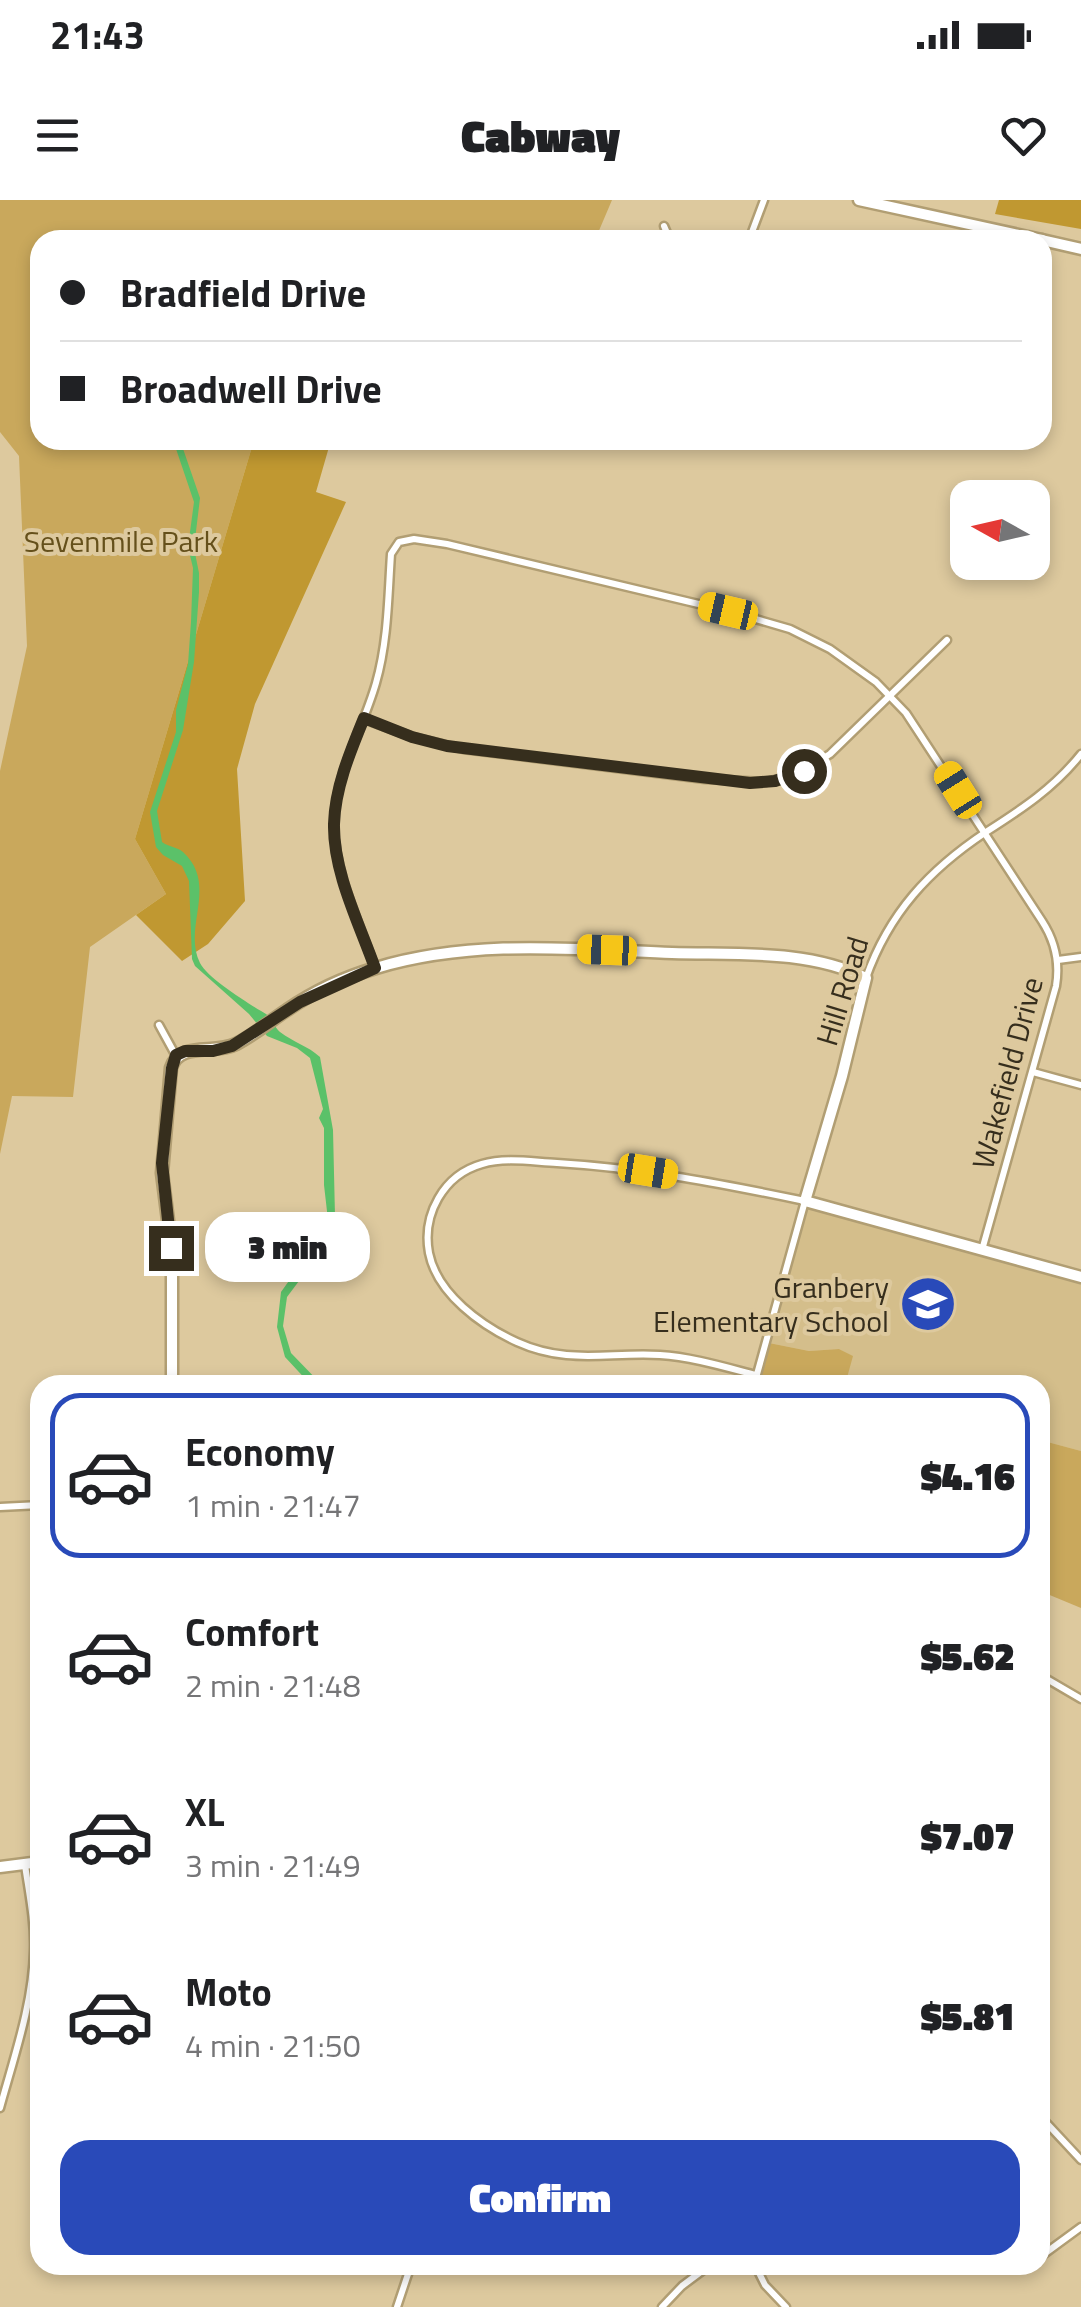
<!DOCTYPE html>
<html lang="en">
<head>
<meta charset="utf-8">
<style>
	body { margin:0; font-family:"Titillium Web",sans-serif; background:#f2f2f2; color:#202124; height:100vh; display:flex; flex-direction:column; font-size:38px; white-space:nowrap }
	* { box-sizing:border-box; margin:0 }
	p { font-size:32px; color:#757577 }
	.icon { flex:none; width:55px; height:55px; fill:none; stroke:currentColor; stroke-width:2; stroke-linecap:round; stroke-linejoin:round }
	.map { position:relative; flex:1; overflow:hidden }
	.panel { position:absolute; left:30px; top:1175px; width:1020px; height:900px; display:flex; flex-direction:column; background:#fff; border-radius:30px; box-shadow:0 5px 15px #0003 }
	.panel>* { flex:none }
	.banner { position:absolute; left:30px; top:30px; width:1022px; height:220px; border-radius:30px; box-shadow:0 5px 15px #0003; display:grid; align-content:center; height:220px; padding:0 30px; background:#fff }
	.needle { width:65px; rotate:278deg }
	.tools { position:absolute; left:950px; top:280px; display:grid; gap:20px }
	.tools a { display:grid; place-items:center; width:100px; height:100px; border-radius:20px; background:#fff; box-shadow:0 5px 15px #0003; font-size:50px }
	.end { position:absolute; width:45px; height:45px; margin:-22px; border:12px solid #362e1d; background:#fff; box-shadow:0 0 0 5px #fff }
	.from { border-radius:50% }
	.bubble { position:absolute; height:70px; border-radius:30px; background:#fff; box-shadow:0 5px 15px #0003; font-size:32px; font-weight:800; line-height:70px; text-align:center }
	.car { position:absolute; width:30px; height:60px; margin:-30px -15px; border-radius:12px; box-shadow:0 0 8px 2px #0007; background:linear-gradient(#f5c518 24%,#345 0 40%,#f5c518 0 76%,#345 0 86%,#f5c518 0) }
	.banner b { display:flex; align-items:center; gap:35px; height:95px; font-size:38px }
	.banner b+b { border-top:2px solid #e0e0e0 }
	.banner i { width:25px; height:25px; background:#202124 }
	ul { padding:18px 0 0; list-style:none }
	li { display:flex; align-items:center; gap:30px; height:165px; margin:0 20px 15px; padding:0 10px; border:5px solid transparent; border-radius:30px }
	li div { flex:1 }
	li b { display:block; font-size:38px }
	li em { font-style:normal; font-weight:800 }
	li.current { border-color:#294ab9 }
	li>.icon { width:90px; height:90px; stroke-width:1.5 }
	.cta { display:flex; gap:20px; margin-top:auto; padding:20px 30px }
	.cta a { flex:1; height:115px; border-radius:30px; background:#294ab9; color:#fff; font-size:40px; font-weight:800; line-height:115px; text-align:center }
	.status { display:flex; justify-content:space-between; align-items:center; height:70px; padding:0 50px; background:#fff; direction:ltr }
	.status svg { height:28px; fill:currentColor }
	header { display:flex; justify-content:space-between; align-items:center; height:130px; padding:0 30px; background:#fff; font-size:45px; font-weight:800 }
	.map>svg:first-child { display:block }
</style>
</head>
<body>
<div class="status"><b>21:43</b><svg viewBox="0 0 49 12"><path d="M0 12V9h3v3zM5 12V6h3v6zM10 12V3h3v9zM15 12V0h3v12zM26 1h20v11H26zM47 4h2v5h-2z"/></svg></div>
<header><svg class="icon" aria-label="menu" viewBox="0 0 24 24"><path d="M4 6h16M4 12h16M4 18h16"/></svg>Cabway<svg class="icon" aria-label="heart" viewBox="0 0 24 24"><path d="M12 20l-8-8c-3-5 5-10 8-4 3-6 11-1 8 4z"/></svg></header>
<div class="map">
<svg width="1081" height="2107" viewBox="0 0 1081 2107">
	<rect width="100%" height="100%" fill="#ddc99e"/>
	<path fill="#d4be8b" d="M805,1001L1081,1077V1251L1040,1240V1185H845L852,1156L839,1149L809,1151L764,1142Z"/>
	<g fill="#c9a85c">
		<path d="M0,0H612L595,40H40V240H254L135,639L166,694L90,747L73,897L12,896L0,954V571L27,446L19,256L0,232Z"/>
		<path d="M764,1142L809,1151L839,1149L853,1156L845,1185H754Z"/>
		<path d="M1040,1240L1081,1251V1408L1040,1391Z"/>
	</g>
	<g fill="#c09831">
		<path d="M999,0H1081V29L995,14Z"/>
		<path d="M254,240H331L316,292L346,302L255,504L237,569L245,701L208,744L182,761L136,715L166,694L135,639Z"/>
	</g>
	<path fill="#5bc169" d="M173,240H180L200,298L194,348L199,373V392L194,462L183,530L157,611L162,642C169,647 177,647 183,652C219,685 182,727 200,763C208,779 251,805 266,814C272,818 274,827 280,832C293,842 308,846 320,857L333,930L335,1016L329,1041L287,1097L283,1126L291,1153L322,1185H311L285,1157L277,1127L281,1092L316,1043L328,1020L324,985V928L319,918L323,909L310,858L297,848L267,836L249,814L195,766L192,759L189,681L182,666L163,655L156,647L150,612L176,532V510L188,464L191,422L193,368L188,347L194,302Z"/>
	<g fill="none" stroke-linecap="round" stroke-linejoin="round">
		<g stroke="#b19e73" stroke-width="11">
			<g id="street">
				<path d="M664,26L670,40"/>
				<path d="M749,40L764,0"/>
				<path d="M364,519L413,537L463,549L705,579L766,582L798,574L830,554L947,440"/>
				<path d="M1058,760L1081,757"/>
				<path d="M375,768C360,724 336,676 334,629C333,577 362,532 376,483C388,441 388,398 391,354L399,342L414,339L447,344L728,411L790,429L830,449L876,482L906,513L1042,721C1055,741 1060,762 1056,786L982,1050"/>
				<path d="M866,778C889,713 929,670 986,632C1022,609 1054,588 1081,554"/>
				<path d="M159,825L176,856"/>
				<path d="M1033,872L1081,885"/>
				<path d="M754,1185L805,1001C723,984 642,968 557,963C533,962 506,957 482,964C443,975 422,1015 429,1053C437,1094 482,1126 517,1142C568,1165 607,1152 660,1155C692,1157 725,1167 756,1175"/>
				<path d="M0,1307L40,1305"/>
				<path d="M1040,1475L1081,1499"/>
				<path d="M0,1908C14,1857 33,1803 34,1750C35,1721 29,1693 25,1665"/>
				<path d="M1040,1916L1081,1960"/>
				<path d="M1040,2057L1081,2027"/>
				<path d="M755,2065L765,2085L786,2107"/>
				<path d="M397,2107L411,2065"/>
				<path d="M662,2107L682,2086L710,2065"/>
			</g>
		</g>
		<g stroke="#b19e73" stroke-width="15">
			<g id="secondary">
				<path d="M859,0L1042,40"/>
				<path d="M1042,40L1081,49"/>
				<path d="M172,1185V1052L162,973L171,868C179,841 214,855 236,844C254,835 270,821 287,810C313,792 345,777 376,768C472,739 573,749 672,753C736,755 808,749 866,778L842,876L805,1001L1081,1077"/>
				<path d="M0,1667L40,1662"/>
			</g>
		</g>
		<use href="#street" stroke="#fff" stroke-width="6"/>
		<use href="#secondary" stroke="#fff" stroke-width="10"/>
	</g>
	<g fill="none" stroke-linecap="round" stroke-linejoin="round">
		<path stroke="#362e1d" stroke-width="12" d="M171,1048L162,963L172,868L176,855L185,851H213L232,846L300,802L375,768C359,723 333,672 334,624C335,588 350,552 364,518L412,537L447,546L750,583L775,581L804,571"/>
	</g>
	<defs>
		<g id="school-disc" transform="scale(2.875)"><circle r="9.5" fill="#294ab9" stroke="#ddc99e"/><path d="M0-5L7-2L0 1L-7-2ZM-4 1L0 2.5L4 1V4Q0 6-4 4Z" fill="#fff"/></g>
	</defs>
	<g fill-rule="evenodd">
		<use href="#school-disc" x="928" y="1104"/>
	</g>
	<g text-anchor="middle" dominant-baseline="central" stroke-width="8" stroke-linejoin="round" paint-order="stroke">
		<g font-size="30" fill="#65501b" stroke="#ddc99e">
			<text x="121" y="341">Sevenmile Park</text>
		</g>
		<g font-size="30" fill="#362e1d" stroke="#ddc99e">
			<text transform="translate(842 791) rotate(-73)">Hill Road</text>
			<text transform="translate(1007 873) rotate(-75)">Wakefield Drive</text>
		</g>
		<g font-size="30" fill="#362e1d" stroke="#ddc99e" text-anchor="end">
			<text x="889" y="1087">Granbery<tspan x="889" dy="34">Elementary School</tspan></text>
		</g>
	</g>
</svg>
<div class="tools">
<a><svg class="needle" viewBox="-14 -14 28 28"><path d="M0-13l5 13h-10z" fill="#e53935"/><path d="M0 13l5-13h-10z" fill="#757577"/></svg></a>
</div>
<i class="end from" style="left:804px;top:571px"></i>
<i class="end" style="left:171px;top:1048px"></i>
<div class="bubble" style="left:205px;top:1012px;width:165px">3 min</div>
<i class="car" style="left:728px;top:411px;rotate:283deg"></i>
<i class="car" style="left:958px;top:590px;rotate:328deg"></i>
<i class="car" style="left:607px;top:750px;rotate:272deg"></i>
<i class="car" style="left:648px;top:971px;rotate:99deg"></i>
<div class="banner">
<b><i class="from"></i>Bradfield Drive</b>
<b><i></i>Broadwell Drive</b>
</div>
<section class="panel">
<ul>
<li class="current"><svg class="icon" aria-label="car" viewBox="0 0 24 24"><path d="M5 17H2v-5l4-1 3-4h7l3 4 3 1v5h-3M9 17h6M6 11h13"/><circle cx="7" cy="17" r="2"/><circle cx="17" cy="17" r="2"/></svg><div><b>Economy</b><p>1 min · 21:47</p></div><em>$4.16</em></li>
<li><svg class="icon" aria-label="car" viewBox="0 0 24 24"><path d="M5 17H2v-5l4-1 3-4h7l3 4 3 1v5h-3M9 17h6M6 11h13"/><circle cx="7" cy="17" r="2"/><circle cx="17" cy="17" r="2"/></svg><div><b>Comfort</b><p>2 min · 21:48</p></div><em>$5.62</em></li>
<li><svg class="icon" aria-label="car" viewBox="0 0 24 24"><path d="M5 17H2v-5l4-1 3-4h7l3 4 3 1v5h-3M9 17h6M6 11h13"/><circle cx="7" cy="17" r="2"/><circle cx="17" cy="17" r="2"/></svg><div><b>XL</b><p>3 min · 21:49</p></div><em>$7.07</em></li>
<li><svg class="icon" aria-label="car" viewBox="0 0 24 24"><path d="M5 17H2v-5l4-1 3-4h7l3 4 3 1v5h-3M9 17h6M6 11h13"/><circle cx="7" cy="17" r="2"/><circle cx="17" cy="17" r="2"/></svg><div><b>Moto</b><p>4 min · 21:50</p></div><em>$5.81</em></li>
</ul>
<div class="cta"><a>Confirm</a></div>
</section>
</div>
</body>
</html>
